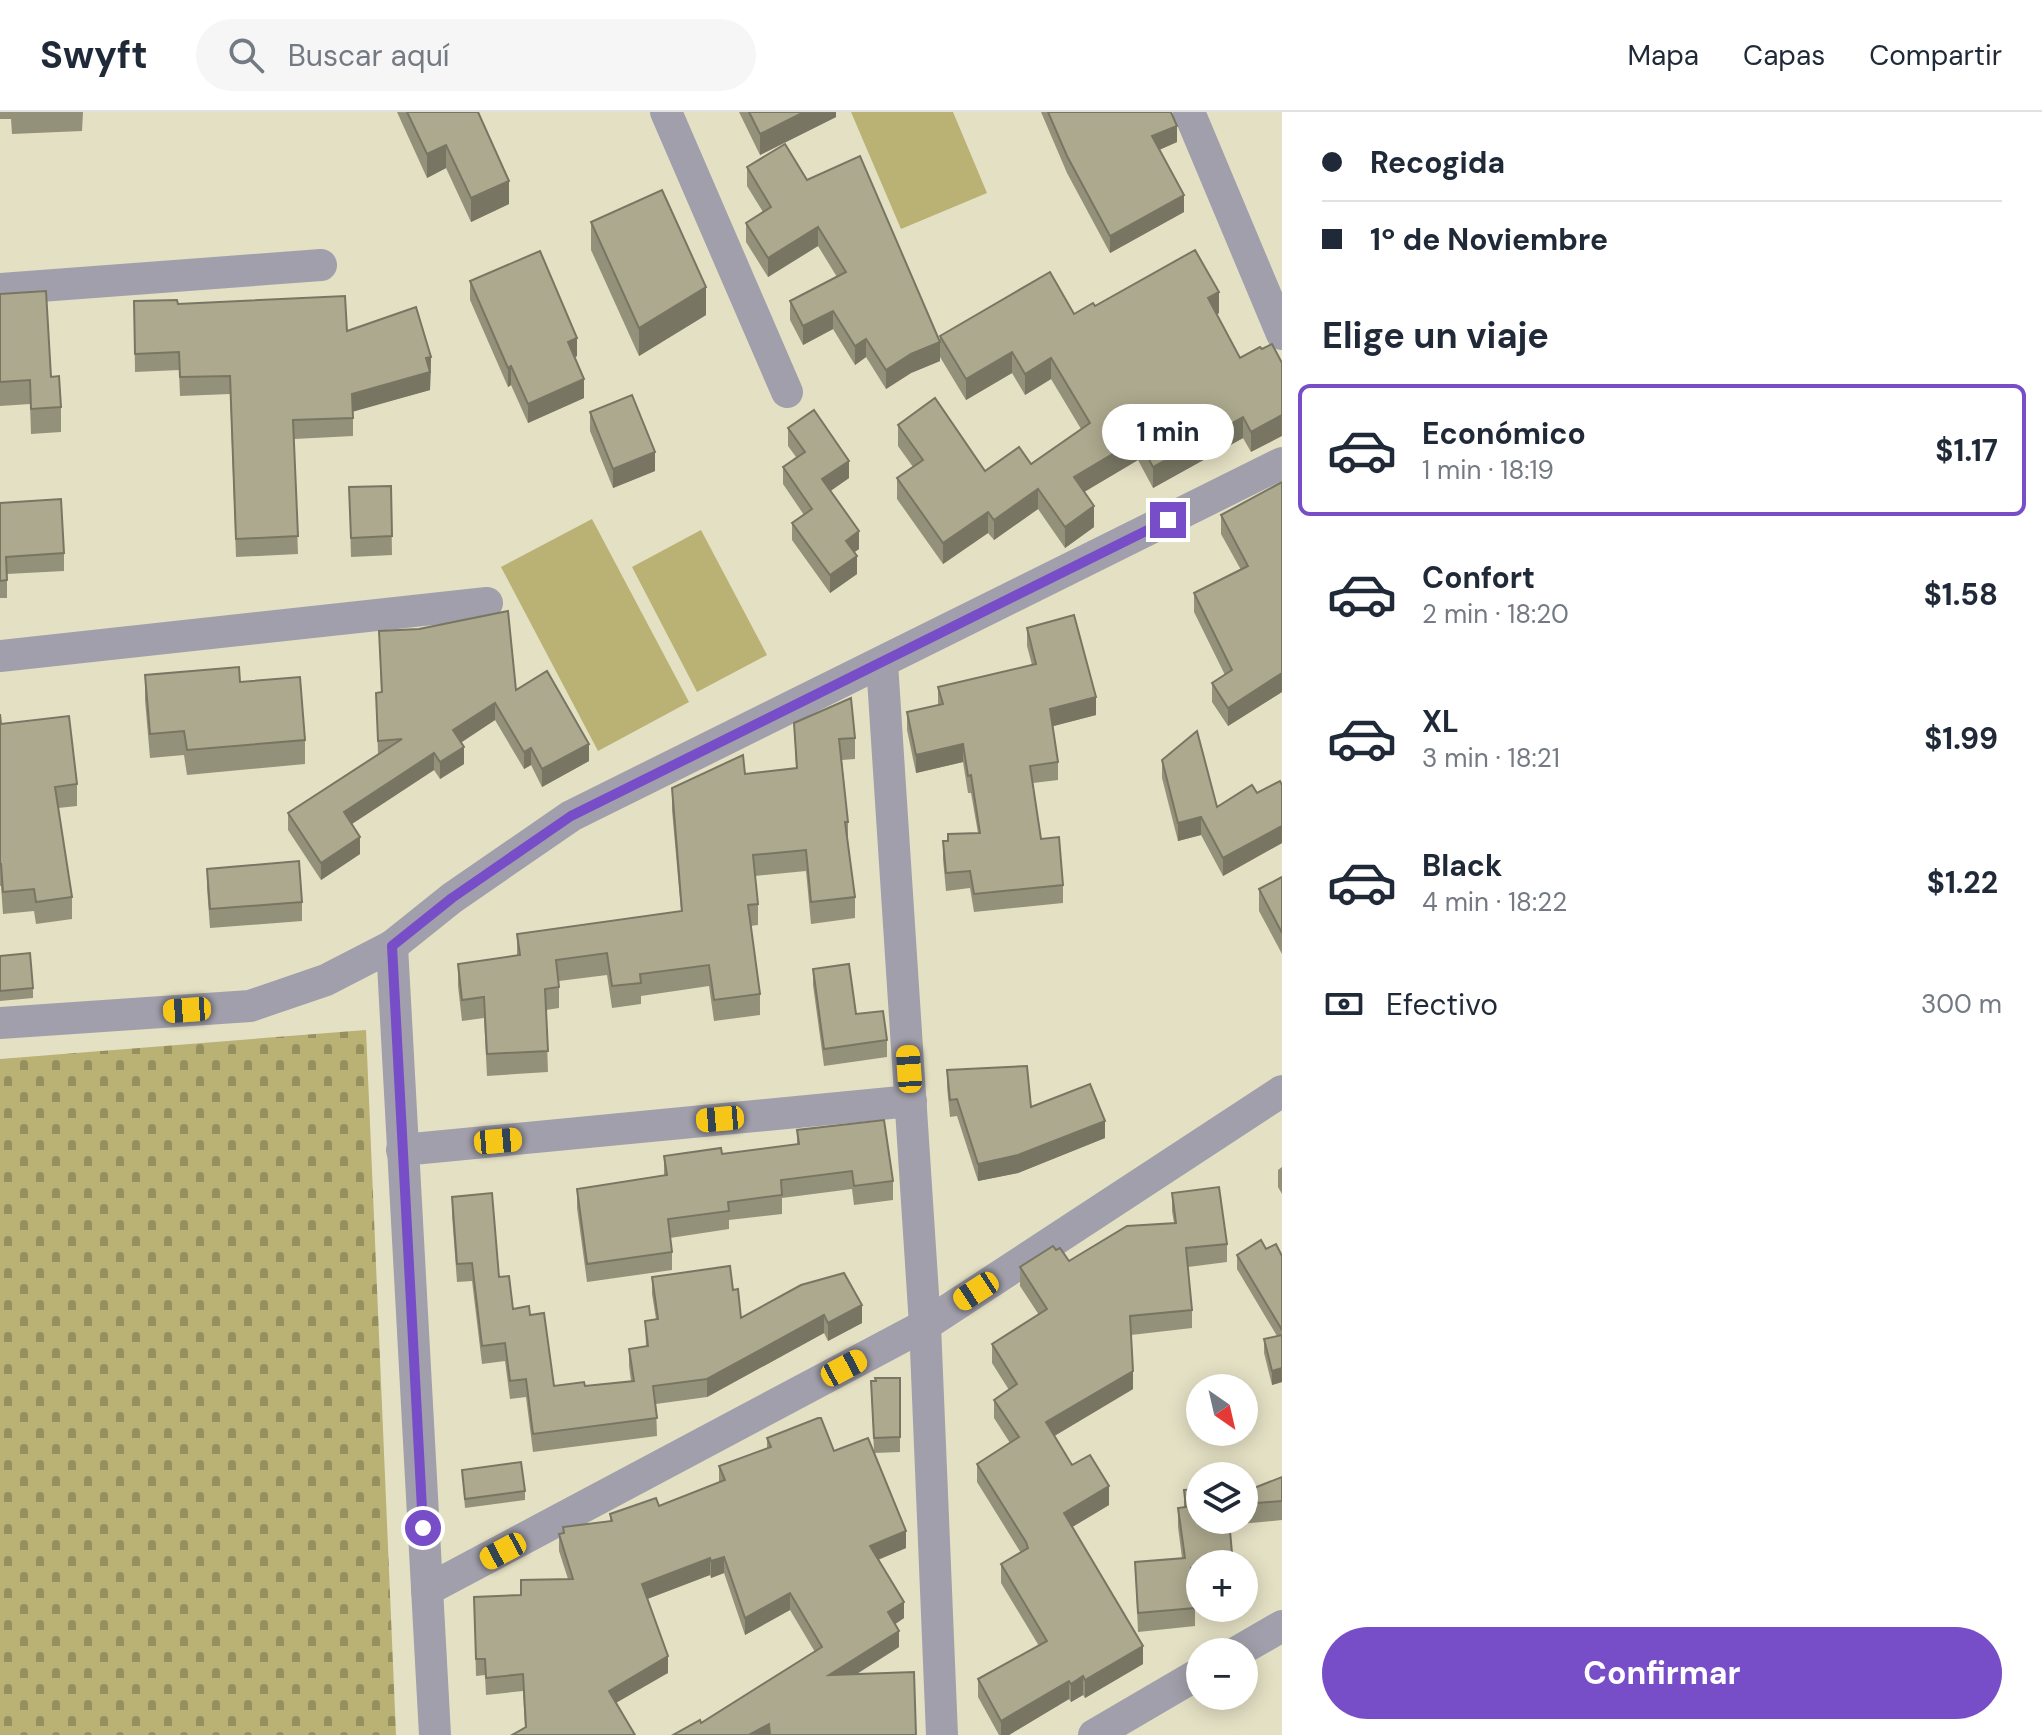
<!DOCTYPE html>
<html lang="es">
<head>
<meta charset="utf-8">
<style>
	body { margin:0; font-family:"DM Sans",sans-serif; background:#f6f6f7; color:#1f2937; height:100vh; display:flex; flex-direction:column; font-size:30px; white-space:nowrap }
	* { box-sizing:border-box; margin:0 }
	p { font-size:26px; color:#747a83 }
	.icon { flex:none; width:44px; height:44px; fill:none; stroke:currentColor; stroke-width:2; stroke-linecap:round; stroke-linejoin:round }
	.map { position:relative; flex:1; overflow:hidden }
	.side { display:flex; flex-direction:column; background:#fff; width:760px }
	.side>* { flex:none }
	.top-card { display:grid; align-content:center; height:176px; padding:0 40px; background:#fff }
	.needle { width:52px; rotate:146deg }
	.buttons { position:absolute; left:1186px; top:1262px; display:grid; gap:16px }
	.buttons a { display:grid; place-items:center; width:72px; height:72px; border-radius:50%; background:#fff; box-shadow:0 4px 20px #0003; font-size:40px }
	.end { position:absolute; width:36px; height:36px; margin:-18px; border:10px solid #774ec7; background:#fff; box-shadow:0 0 0 4px #fff }
	.from { border-radius:50% }
	.bubble { position:absolute; height:56px; border-radius:28px; background:#fff; box-shadow:0 4px 20px #0003; font-size:26px; font-weight:700; line-height:56px; text-align:center }
	.car { position:absolute; width:24px; height:48px; margin:-24px -12px; border-radius:10px; box-shadow:0 0 6px 2px #0007; background:linear-gradient(#f5c518 24%,#345 0 40%,#f5c518 0 76%,#345 0 86%,#f5c518 0) }
	.top-card b { display:flex; align-items:center; gap:28px; height:76px; font-size:30px }
	.top-card b+b { border-top:2px solid #e0e1e3 }
	.top-card i { width:20px; height:20px; background:#1f2937 }
	ul { padding:0; list-style:none }
	li { display:flex; align-items:center; gap:24px; height:132px; margin:0 16px 12px; padding:0 24px; border:4px solid transparent; border-radius:12px }
	li div { flex:1 }
	li b { display:block; font-size:30px }
	li em { font-style:normal; font-weight:700 }
	li.current { border-color:#774ec7 }
	li>.icon { width:72px; height:72px; stroke-width:1.5 }
	h2 { padding:0 40px; font-size:36px; line-height:96px }
	.pay { display:flex; align-items:center; gap:20px; height:88px; padding:0 40px; font-size:30px }
	.pay p { margin-inline-start:auto }
	.cta { display:flex; gap:16px; margin-top:auto; padding:16px 40px }
	.cta a { flex:1; height:92px; border-radius:48px; background:#774ec7; color:#fff; font-size:32px; font-weight:700; line-height:92px; text-align:center }
	header { display:flex; align-items:center; gap:48px; box-sizing:border-box; height:112px; padding:0 40px; background:#fff; border-bottom:2px solid #e0e1e3 }
	header strong { font-size:38px }
	nav { display:flex; gap:44px; margin-inline-start:auto; font-size:28px }
	.search { width:560px; height:72px; background:#f6f6f7; display:flex; align-items:center; gap:20px; box-sizing:border-box; padding:0 28px; border-radius:44px; color:#747a83; font-size:30px }
	main { display:flex; flex:1; min-height:0 }
	.map>svg:first-child { display:block }
</style>
</head>
<body>
<header>
<strong>Swyft</strong>
<div class="search"><svg class="icon" aria-label="search" viewBox="0 0 24 24"><circle cx="10" cy="10" r="6"/><path d="M15 15l6 6"/></svg>Buscar aquí</div>
<nav><a>Mapa</a><a>Capas</a><a>Compartir</a></nav>
</header>
<main>
<div class="map">
<svg width="1282" height="1623" viewBox="0 0 1282 1623">
	<defs>
		<pattern id="cemetery-stones" width="16" height="16" patternUnits="userSpaceOnUse" patternTransform="scale(2)"><rect width="16" height="16" fill="#bab174"/><path d="M2 7V4a2 2 0 0 1 4 0v3zM10 15v-3a2 2 0 0 1 4 0v3z" fill="#968f5e"/></pattern>
	</defs>
	<rect width="100%" height="100%" fill="#e4e0c4"/>
	<path fill="url(#cemetery-stones)" d="M366,918L396,1623H0V947Z"/>
	<g fill="#bab174">
		<path d="M851,0H953L987,81L901,117Z"/>
		<path d="M592,407L689,590L598,639L501,455Z"/>
		<path d="M701,418L767,543L697,580L632,455Z"/>
	</g>
	<g fill="none" stroke-linecap="round" stroke-linejoin="round">
		<g stroke="#a19fab" stroke-width="32">
			<path d="M666,0L787,280"/>
			<path d="M1189,0L1282,222"/>
			<path d="M0,177L321,153"/>
			<path d="M0,544L487,491"/>
			<path d="M882,551L925,1213L942,1623"/>
			<path d="M392,834L435,1623"/>
			<path d="M0,911L250,894L326,868L392,834L452,786L571,704L1282,351"/>
			<path d="M402,1038L911,989"/>
			<path d="M427,1478L925,1213L1282,979"/>
			<path d="M1237,1540L1282,1514"/>
			<path d="M1094,1623L1200,1561"/>
		</g>
	</g>
	<g fill="#94917a">
		<path d="M0,0H83L82,19L12,22L11,7H0Z"/>
		<path d="M397,0H478L509,92L471,110L446,56L427,66Z"/>
		<path d="M739,0H836V5L760,43Z"/>
		<path d="M1041,0H1171L1177,30L1159,38L1184,100L1110,141L1067,61Z"/>
		<path d="M747,55L807,68L940,230V224L1074,202L1095,194L1219,201L1217,202L1240,246L1260,235L1251,340L1243,326L1153,376L1138,348L1084,380L1094,415L1065,436L1038,397L994,428L988,421L943,452L897,387V366L913,355L898,334V313L985,359L1031,352L1081,317L1051,267L1025,283L1012,261L966,288L940,245V249L911,261L886,277L866,245L855,253L833,217L803,233L790,208V189L837,165L818,134L768,165L746,130V111L763,100L747,74Z"/>
		<path d="M591,110L706,203L639,244L591,138Z"/>
		<path d="M470,169L577,244L575,245L584,286L528,311L511,273L508,275L470,188Z"/>
		<path d="M0,182L51,265L61,295V320L31,322L30,292L0,294Z"/>
		<path d="M134,189L178,192L347,219L431,245L430,278L353,299V324L294,327L298,442L236,445L230,282L180,284L179,258L135,260Z"/>
		<path d="M590,300L655,359L613,376L590,319Z"/>
		<path d="M788,316L849,366L830,379L859,437L854,440L857,462L830,481L792,428V411L804,403L783,372V355L796,345L788,334Z"/>
		<path d="M1282,370V580L1228,614L1212,590V571L1225,563L1194,500V481L1241,458L1221,422V403Z"/>
		<path d="M391,374L392,443L351,445L349,375Z"/>
		<path d="M0,391L64,441V459L7,462V486H0Z"/>
		<path d="M1027,516L1096,603L1053,614L1058,650V668L1033,671L1041,727L1063,773V791L974,800L970,776L946,779L943,747V729L978,721L971,681H968L963,650L916,661L907,618V600L938,593V575L1032,553L1027,534Z"/>
		<path d="M379,519L516,578L589,649L542,675L531,653L524,657L495,608L461,630L464,652L440,667L434,658L352,712L360,742L321,768L288,718V701L378,642L376,581L381,580Z"/>
		<path d="M145,563L240,570L305,628V652L187,663L184,643L150,646L145,588Z"/>
		<path d="M0,602L1,612L77,672V694L58,696L72,785V807L36,812L34,799L3,802L1,774H0Z"/>
		<path d="M794,611L855,626V647L842,648L848,710V731L855,785V806L811,812L806,759L755,764L758,792V813L750,814L760,882V903L714,909L709,874L641,884V892L612,896L607,863L559,869V896L546,898L548,960L487,964L484,906L462,909L458,874V852L517,844V822L681,799L672,698V676L745,662L796,656Z"/>
		<path d="M1162,648L1217,695L1282,673V731L1223,764L1201,723L1178,729L1162,666Z"/>
		<path d="M207,757L302,790V809L210,816L207,776Z"/>
		<path d="M1282,765V842L1259,799V777Z"/>
		<path d="M0,844L33,876V886L0,889Z"/>
		<path d="M813,857L856,902L887,928V945L824,954L813,873Z"/>
		<path d="M947,958L1105,1026L1018,1061L978,1069L957,1004L950,1005L947,975Z"/>
		<path d="M797,1018L893,1069V1088L854,1093L852,1077L782,1086V1102L729,1108V1117L670,1126L672,1140V1158L587,1170L577,1096V1077L664,1063V1044L722,1042L797,1032Z"/>
		<path d="M1282,1055V1082L1278,1075V1058Z"/>
		<path d="M1172,1081L1227,1132V1150L1188,1155L1192,1198V1216L1131,1223L1133,1277L1054,1324L1072,1353L1109,1393L1072,1415L1143,1552L1085,1586L1083,1583L1071,1590L1069,1587L1009,1623H999L978,1585V1567L1039,1534L1001,1471V1452L1021,1441L977,1370V1352L1010,1331L994,1306V1288L1009,1278L992,1251V1232L1039,1203L1020,1174V1155L1056,1138L1069,1149L1174,1111L1172,1099Z"/>
		<path d="M452,1085L499,1165L513,1197L530,1203L554,1274H585L631,1269L629,1254V1237L646,1234L645,1209L656,1207L652,1182V1165L733,1178L741,1206L801,1173L862,1211L828,1229L824,1221L707,1285L656,1292L657,1324L533,1340L526,1285L510,1287L505,1249L482,1252L472,1169L457,1170L452,1103Z"/>
		<path d="M1266,1137L1282,1144V1270L1272,1273L1264,1241V1227L1277,1224L1237,1157V1143Z"/>
		<path d="M900,1266V1340L874,1341L906,1436L878,1448L904,1506L895,1512L899,1535L857,1562L701,1611L815,1540L790,1498L745,1523L724,1461L711,1466L710,1463L647,1487L668,1561L525,1616L523,1579L486,1583L485,1563L476,1564L474,1485L521,1483L568,1467L559,1439V1422L563,1421V1415L610,1409V1402L659,1394L719,1370V1354L767,1336V1326L834,1339L874,1341L871,1269Z"/>
		<path d="M462,1358L525,1379V1388L465,1396Z"/>
		<path d="M1282,1365V1408L1230,1413L1200,1452V1474H1193L1195,1496V1514L1138,1520L1135,1450L1182,1446L1178,1415V1396L1184,1395V1378L1200,1408H1244V1380Z"/>
	</g>
	<g fill="#787663">
		<path d="M804,0H836V5L760,43V22Z"/>
		<path d="M1177,14V30L1152,41V24Z"/>
		<path d="M446,33V56L427,66V42Z"/>
		<path d="M509,69V92L471,110V86Z"/>
		<path d="M1184,83V100L1110,141V124Z"/>
		<path d="M818,115V134L768,165V146Z"/>
		<path d="M706,175V203L639,244V216Z"/>
		<path d="M1219,180V201L1208,207V186Z"/>
		<path d="M833,199V217L803,233V214Z"/>
		<path d="M577,226V244L568,249V230Z"/>
		<path d="M866,227V245L855,253V234Z"/>
		<path d="M940,230V249L911,261L886,277V258L911,242Z"/>
		<path d="M1012,240V261L966,288V267Z"/>
		<path d="M431,245L430,278L352,300V282Z"/>
		<path d="M1051,246V267L1025,283V262Z"/>
		<path d="M511,254V273L508,275V256Z"/>
		<path d="M584,267V286L528,311V292Z"/>
		<path d="M1282,303V324L1251,340V320Z"/>
		<path d="M1243,305V326L1153,376V355Z"/>
		<path d="M1138,327V348L1074,386V365Z"/>
		<path d="M655,340V359L613,376V357Z"/>
		<path d="M849,349V366L822,385V367Z"/>
		<path d="M1038,377V397L994,428V408Z"/>
		<path d="M1094,394V415L1065,436V415Z"/>
		<path d="M988,400V421L943,452V431Z"/>
		<path d="M859,419V437L846,446V429Z"/>
		<path d="M857,444V462L830,481V463Z"/>
		<path d="M1282,561V580L1228,614V596Z"/>
		<path d="M1096,585V603L1050,615V597Z"/>
		<path d="M495,591V608L453,636V618Z"/>
		<path d="M589,632V649L542,675V657Z"/>
		<path d="M963,632V650L916,661V643Z"/>
		<path d="M464,635V652L440,667V650Z"/>
		<path d="M531,636V653L524,657V640Z"/>
		<path d="M434,641V658L344,717V700Z"/>
		<path d="M1201,705V723L1178,729V711Z"/>
		<path d="M1282,714V731L1223,764V746Z"/>
		<path d="M360,725V742L321,768V751Z"/>
		<path d="M1105,1009V1026L1018,1061L978,1069V1052Z"/>
		<path d="M862,1193V1211L828,1229V1211Z"/>
		<path d="M824,1203V1221L707,1285V1267Z"/>
		<path d="M1282,1256V1270L1272,1273V1259Z"/>
		<path d="M1133,1259V1277L1046,1329V1310Z"/>
		<path d="M1109,1374V1393L1064,1420V1401Z"/>
		<path d="M906,1419V1436L870,1451V1434Z"/>
		<path d="M724,1445V1461L711,1466V1449Z"/>
		<path d="M710,1446V1463L642,1489V1472Z"/>
		<path d="M790,1481V1498L745,1523V1506Z"/>
		<path d="M904,1490V1506L888,1517V1500Z"/>
		<path d="M899,1519V1535L829,1579V1563Z"/>
		<path d="M1143,1534V1552L1085,1586V1568Z"/>
		<path d="M668,1544V1561L609,1595V1579Z"/>
		<path d="M1083,1564V1583L1071,1590V1572Z"/>
		<path d="M1069,1569V1587L1009,1623H1001V1609Z"/>
		<path d="M769,1612V1623H749Z"/>
	</g>
	<g fill="#aca98e" stroke="#787663" stroke-width="2">
		<path d="M407,0H478L509,69L471,86L446,33L427,42Z"/>
		<path d="M749,0H804L760,22Z"/>
		<path d="M1048,0H1171L1177,14L1152,24L1184,83L1110,124L1067,44Z"/>
		<path d="M785,32L807,68L860,44L940,230L911,242L886,258L866,227L855,234L833,199L803,214L790,189L846,160L818,115L768,146L746,111L771,95L747,55Z"/>
		<path d="M662,78L706,175L639,216L591,110Z"/>
		<path d="M1195,138L1219,180L1208,186L1240,246L1260,235L1262,237L1272,232L1282,251V303L1251,320L1243,305L1153,355L1138,327L1074,365L1094,394L1065,415L1038,377L994,408L988,400L943,431L897,366L923,348L898,313L935,286L985,359L1019,335L1031,352L1090,311L1051,246L1025,262L1012,240L966,267L940,224L1050,160L1074,202L1093,191L1095,194Z"/>
		<path d="M540,139L577,226L568,230L584,267L528,292L511,254L508,256L470,169Z"/>
		<path d="M46,179L51,265L59,264L61,295L31,297L30,268L0,270V182Z"/>
		<path d="M345,184L347,219L416,195L431,245L426,246L430,260L352,282L353,306L293,308L298,424L236,427L230,264L180,265L179,240L135,242L134,189L177,188L178,192Z"/>
		<path d="M632,283L655,340L613,357L590,300Z"/>
		<path d="M814,298L849,349L822,367L859,419L846,429L857,444L830,463L792,411L812,397L783,355L805,340L788,316Z"/>
		<path d="M1282,370V561L1228,596L1212,571L1232,558L1194,481L1248,454L1221,403Z"/>
		<path d="M391,374L392,424L351,426L349,375Z"/>
		<path d="M61,387L64,441L6,445L7,468L0,469V391Z"/>
		<path d="M508,499L516,578L547,559L589,632L542,657L531,636L524,640L495,591L453,618L464,635L440,650L434,641L344,700L360,725L321,751L288,701L402,627L378,629L376,581L382,580L379,519L419,517Z"/>
		<path d="M1074,503L1096,585L1050,597L1058,650L1030,654L1041,727L1059,725L1063,773L974,782L970,759L946,761L943,729H948V722L980,721L971,663L968,664L963,632L916,643L907,600L943,592L938,575L1036,552L1027,516Z"/>
		<path d="M239,555L240,570L300,565L305,628L187,638L184,619L150,622L145,563Z"/>
		<path d="M851,586L855,626L839,627L848,710H845L855,785L811,790L806,738L753,743L758,792L748,793L760,882L714,888L709,853L640,862L641,871L612,874L607,841L556,848L559,875L545,877L548,939L487,942L484,885L462,888L458,852L520,843L517,822L682,799L672,676L743,643L745,662L797,656L794,611Z"/>
		<path d="M0,602L1,612L69,604L77,672L55,675L72,785L36,790L34,777L3,780L1,752H0Z"/>
		<path d="M1197,619L1217,695L1252,673L1257,681L1280,669L1282,673V714L1223,746L1201,705L1178,711L1162,648Z"/>
		<path d="M299,749L302,790L210,797L207,757Z"/>
		<path d="M1282,765V821L1259,777Z"/>
		<path d="M30,841L33,876L0,879V844Z"/>
		<path d="M849,852L856,902L883,899L887,928L824,937L813,857Z"/>
		<path d="M1027,954L1031,995L1090,972L1105,1009L1018,1043L978,1052L957,987L950,988L947,958Z"/>
		<path d="M884,1008L893,1069L854,1074L852,1059L781,1068L782,1083L728,1090L729,1099L668,1107L672,1140L587,1152L577,1077L667,1063L664,1044L721,1036L722,1042L799,1032L797,1018Z"/>
		<path d="M1219,1075L1227,1132L1186,1136L1192,1198L1130,1204L1133,1259L1046,1310L1072,1353L1090,1343L1109,1374L1064,1401L1143,1534L1085,1568L1083,1564L1071,1572L1069,1569L1001,1609L978,1567L1047,1529L1001,1452L1028,1436L1026,1430L977,1352L1019,1325L994,1288L1017,1272L992,1232L1047,1197L1020,1155L1053,1134L1056,1138L1060,1136L1069,1149L1127,1114L1176,1111L1172,1081Z"/>
		<path d="M492,1081L499,1165L509,1164L513,1197L529,1194L530,1203L544,1201L554,1274L584,1270L585,1274L634,1269L629,1237L648,1234L645,1209L658,1207L652,1165L730,1154L733,1178L738,1177L741,1206L801,1173L844,1161L862,1193L828,1211L824,1203L707,1267L653,1274L657,1306L533,1322L526,1267L510,1269L505,1231L482,1234L472,1151L457,1152L452,1085Z"/>
		<path d="M1261,1128L1266,1137L1276,1132L1282,1144V1218L1237,1143Z"/>
		<path d="M1282,1223V1256L1272,1259L1264,1227Z"/>
		<path d="M875,1266H900V1325L874,1326L871,1269H876Z"/>
		<path d="M818,1306H821L834,1339L868,1326L906,1419L870,1434L904,1490L888,1500L899,1519L829,1563L914,1560L916,1623H770L769,1612L749,1623H673L700,1608L701,1611L822,1535L790,1481L745,1506L724,1445L711,1449L710,1446L642,1472L668,1544L609,1579L635,1623H512L526,1615L523,1562L486,1566L485,1547H476L474,1485L521,1483V1468L573,1467L559,1422L564,1421L563,1415L612,1409L610,1402L656,1386L659,1394L725,1368L719,1354L771,1335L767,1326Z"/>
		<path d="M521,1350L525,1379L465,1387L462,1358Z"/>
		<path d="M1282,1365V1389L1244,1392V1380Z"/>
		<path d="M1200,1377V1408H1229L1233,1452H1200V1455L1191,1456L1195,1496L1138,1501L1135,1450L1185,1446L1178,1396L1186,1395L1184,1378Z"/>
	</g>
	<g fill="none" stroke-linecap="round" stroke-linejoin="round">
		<path stroke="#774ec7" stroke-width="10" d="M423,1416L392,834L452,786L571,704L1168,408"/>
	</g>
</svg>
<div class="buttons">
<a><svg class="needle" viewBox="-14 -14 28 28"><path d="M0-13l5 13h-10z" fill="#e53935"/><path d="M0 13l5-13h-10z" fill="#747a83"/></svg></a>
<a><svg class="icon" aria-label="layers" viewBox="0 0 24 24"><path d="M12 4l9 5-9 5-9-5zM3 14l9 5 9-5"/></svg></a>
<a>+</a>
<a>−</a>
</div>
<i class="end from" style="left:423px;top:1416px"></i>
<i class="end" style="left:1168px;top:408px"></i>
<div class="bubble" style="left:1102px;top:292px;width:132px">1 min</div>
<i class="car" style="left:187px;top:898px;rotate:266deg"></i>
<i class="car" style="left:909px;top:957px;rotate:356deg"></i>
<i class="car" style="left:720px;top:1007px;rotate:265deg"></i>
<i class="car" style="left:498px;top:1029px;rotate:85deg"></i>
<i class="car" style="left:976px;top:1179px;rotate:237deg"></i>
<i class="car" style="left:844px;top:1256px;rotate:62deg"></i>
<i class="car" style="left:503px;top:1439px;rotate:242deg"></i>
</div>
<section class="side">
<div class="top-card">
<b><i class="from"></i>Recogida</b>
<b><i></i>1º de Noviembre</b>
</div>
<h2>Elige un viaje</h2>
<ul>
<li class="current"><svg class="icon" aria-label="car" viewBox="0 0 24 24"><path d="M5 17H2v-5l4-1 3-4h7l3 4 3 1v5h-3M9 17h6M6 11h13"/><circle cx="7" cy="17" r="2"/><circle cx="17" cy="17" r="2"/></svg><div><b>Económico</b><p>1 min · 18:19</p></div><em>$1.17</em></li>
<li><svg class="icon" aria-label="car" viewBox="0 0 24 24"><path d="M5 17H2v-5l4-1 3-4h7l3 4 3 1v5h-3M9 17h6M6 11h13"/><circle cx="7" cy="17" r="2"/><circle cx="17" cy="17" r="2"/></svg><div><b>Confort</b><p>2 min · 18:20</p></div><em>$1.58</em></li>
<li><svg class="icon" aria-label="car" viewBox="0 0 24 24"><path d="M5 17H2v-5l4-1 3-4h7l3 4 3 1v5h-3M9 17h6M6 11h13"/><circle cx="7" cy="17" r="2"/><circle cx="17" cy="17" r="2"/></svg><div><b>XL</b><p>3 min · 18:21</p></div><em>$1.99</em></li>
<li><svg class="icon" aria-label="car" viewBox="0 0 24 24"><path d="M5 17H2v-5l4-1 3-4h7l3 4 3 1v5h-3M9 17h6M6 11h13"/><circle cx="7" cy="17" r="2"/><circle cx="17" cy="17" r="2"/></svg><div><b>Black</b><p>4 min · 18:22</p></div><em>$1.22</em></li>
</ul>
<div class="pay"><svg class="icon" aria-label="cash" viewBox="0 0 24 24"><path d="M3 7h18v10H3z"/><circle cx="12" cy="12" r="2"/></svg>Efectivo<p>300 m</p></div>
<div class="cta"><a>Confirmar</a></div>
</section>
</main>
</body>
</html>
